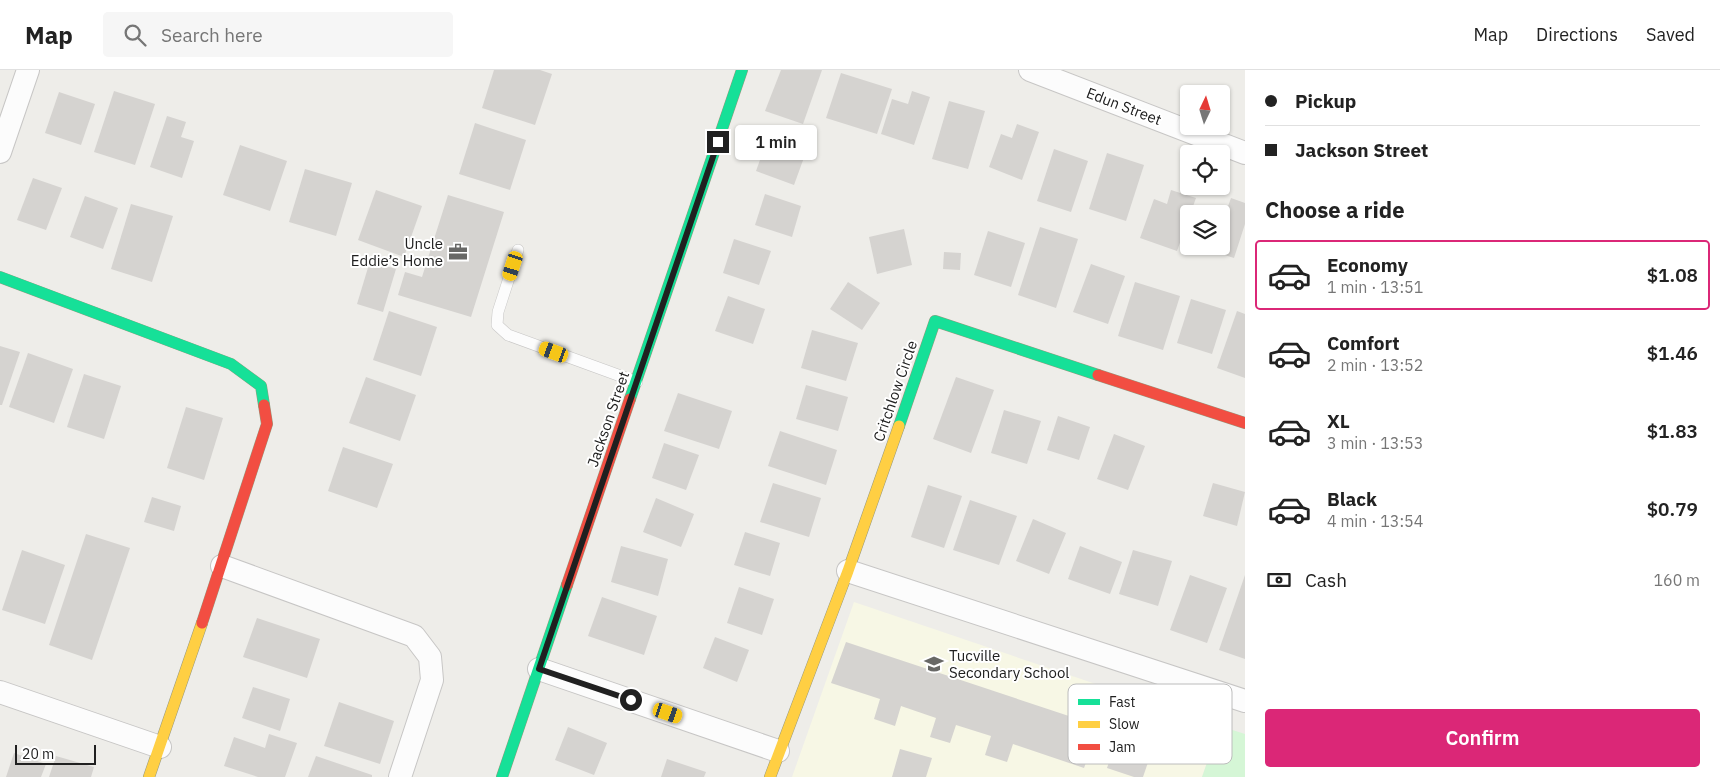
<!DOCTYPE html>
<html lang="en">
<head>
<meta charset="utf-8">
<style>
	body { margin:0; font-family:"IBM Plex Sans",sans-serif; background:#f6f6f6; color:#222; height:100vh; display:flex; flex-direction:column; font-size:19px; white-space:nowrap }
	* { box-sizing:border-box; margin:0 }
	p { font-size:16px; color:#767676 }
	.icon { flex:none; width:28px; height:28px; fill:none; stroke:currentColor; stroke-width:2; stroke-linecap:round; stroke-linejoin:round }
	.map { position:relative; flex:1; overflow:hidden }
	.details { display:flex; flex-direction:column; background:#fff; width:475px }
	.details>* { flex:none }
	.hud { display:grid; align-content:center; height:110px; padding:0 20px; background:#fff }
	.needle { width:32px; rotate:4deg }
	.fabs { position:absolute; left:1180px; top:15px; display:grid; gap:10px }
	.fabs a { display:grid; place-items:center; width:50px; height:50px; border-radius:5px; background:#fff; box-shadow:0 1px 4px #0004; font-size:25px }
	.scale { position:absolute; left:15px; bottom:12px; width:81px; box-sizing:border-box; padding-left:5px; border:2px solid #202020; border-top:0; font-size:14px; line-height:18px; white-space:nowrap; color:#202020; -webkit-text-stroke:4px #fff; paint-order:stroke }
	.end { position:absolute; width:22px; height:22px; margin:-11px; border:6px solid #202020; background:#fff; box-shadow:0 0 0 2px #fff }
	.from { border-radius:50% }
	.bubble { position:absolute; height:35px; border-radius:5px; background:#fff; box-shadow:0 1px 4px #0004; font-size:16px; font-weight:600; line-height:35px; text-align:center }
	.car { position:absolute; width:15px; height:30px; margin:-15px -8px; border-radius:6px; box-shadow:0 0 4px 1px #0007; background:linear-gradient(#f5c518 24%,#345 0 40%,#f5c518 0 76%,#345 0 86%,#f5c518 0) }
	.hud b { display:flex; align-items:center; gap:18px; height:48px; font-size:19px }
	.hud b+b { border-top:1px solid #e0e0e0 }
	.hud i { width:12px; height:12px; background:#222 }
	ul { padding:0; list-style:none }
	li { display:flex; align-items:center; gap:15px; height:70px; margin:0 10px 8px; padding:0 10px; border:2px solid transparent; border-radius:5px }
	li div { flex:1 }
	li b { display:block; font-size:19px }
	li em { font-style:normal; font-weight:600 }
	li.selected { border-color:#db2777 }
	li>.icon { width:45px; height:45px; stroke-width:1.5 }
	h2 { padding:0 20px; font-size:22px; line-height:60px }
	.pay { display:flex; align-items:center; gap:12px; height:55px; padding:0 20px; font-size:19px }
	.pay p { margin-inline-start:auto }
	.button { display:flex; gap:10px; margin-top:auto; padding:10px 20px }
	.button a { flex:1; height:58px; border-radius:5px; background:#db2777; color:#fff; font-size:20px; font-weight:600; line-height:58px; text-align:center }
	header { display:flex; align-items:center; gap:30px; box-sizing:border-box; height:70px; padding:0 25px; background:#fff; border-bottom:1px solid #e0e0e0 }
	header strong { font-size:24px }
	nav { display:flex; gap:28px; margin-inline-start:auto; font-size:18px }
	.search { width:350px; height:45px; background:#f6f6f6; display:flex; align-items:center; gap:12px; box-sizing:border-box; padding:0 18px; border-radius:5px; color:#767676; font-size:19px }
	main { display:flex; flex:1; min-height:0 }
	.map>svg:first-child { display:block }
</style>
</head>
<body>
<header>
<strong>Map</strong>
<div class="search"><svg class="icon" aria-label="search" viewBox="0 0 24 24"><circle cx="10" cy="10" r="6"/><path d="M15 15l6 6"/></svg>Search here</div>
<nav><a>Map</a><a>Directions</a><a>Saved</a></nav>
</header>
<main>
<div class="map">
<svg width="1245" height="707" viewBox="0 0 1245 707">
	<rect width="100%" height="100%" fill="#eeede9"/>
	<path fill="#f7f7e5" d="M854,532L1220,656L1202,707H792Z"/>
	<path fill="#d5f6d6" d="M1220,656L1245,664V707H1202Z"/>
	<g fill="#d5d3d0">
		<path d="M494,0H540L552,4L535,55L482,38Z"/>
		<path d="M781,0H822L803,54L765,41Z"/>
		<path d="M841,3L892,19L877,64L826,48Z"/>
		<path d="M114,21L155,34L135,95L94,82Z"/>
		<path d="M912,21L930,27L914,75L881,64L892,29L908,34Z"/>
		<path d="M59,22L95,34L81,75L45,63Z"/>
		<path d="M949,31L985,41L968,99L932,89Z"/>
		<path d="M167,46L186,52L181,67L194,71L182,108L150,97Z"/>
		<path d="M475,53L526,70L510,120L459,104Z"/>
		<path d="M1017,54L1039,62L1022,110L989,97L1001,64L1012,68Z"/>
		<path d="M768,68L806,82L794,115L756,101Z"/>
		<path d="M240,75L287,91L270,141L223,125Z"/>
		<path d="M1054,79L1088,91L1071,142L1037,131Z"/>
		<path d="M1107,83L1144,95L1126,151L1089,139Z"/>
		<path d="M305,99L352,113L336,166L289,152Z"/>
		<path d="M33,108L62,118L46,160L17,150Z"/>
		<path d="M376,120L422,136L404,187L358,170Z"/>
		<path d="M1171,120L1196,128L1177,181L1140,168L1154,129L1167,134Z"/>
		<path d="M765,124L801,136L792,167L755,155Z"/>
		<path d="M448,125L504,142L471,247L398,225L405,202L422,207Z"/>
		<path d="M85,126L118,138L103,179L70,167Z"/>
		<path d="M1231,128L1245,133V154L1234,188L1199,177L1221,176V144H1209L1211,138L1226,142Z"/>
		<path d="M131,134L173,146L152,212L111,199Z"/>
		<path d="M1040,157L1078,169L1056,238L1018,225Z"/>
		<path d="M904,159L912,195L877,204L869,167Z"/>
		<path d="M988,161L1025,173L1011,217L974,205Z"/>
		<path d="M734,169L771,181L759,215L723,203Z"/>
		<path d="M944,182L961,183L960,200L943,199Z"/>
		<path d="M370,191L396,199L383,242L357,234Z"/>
		<path d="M1091,194L1125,206L1108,254L1073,242Z"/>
		<path d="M848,212L880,233L862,260L830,239Z"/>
		<path d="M1135,212L1180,226L1163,280L1118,266Z"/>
		<path d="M728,226L765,239L753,274L715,261Z"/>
		<path d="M1191,229L1226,240L1212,284L1177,273Z"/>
		<path d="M389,241L437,257L421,306L373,290Z"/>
		<path d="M1237,241L1245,244V308L1217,298Z"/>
		<path d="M812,260L858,273L846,311L801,298Z"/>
		<path d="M0,276L20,282L2,335H0Z"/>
		<path d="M28,283L73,299L54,353L9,337Z"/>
		<path d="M84,304L121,316L104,369L67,357Z"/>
		<path d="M366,307L416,325L400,371L349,353Z"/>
		<path d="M956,307L994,320L971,383L933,369Z"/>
		<path d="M806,315L848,327L838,361L796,349Z"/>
		<path d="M678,323L732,341L719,379L664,361Z"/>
		<path d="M186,337L223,348L204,410L167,398Z"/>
		<path d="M1004,340L1041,351L1027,394L991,383Z"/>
		<path d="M1058,346L1090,357L1079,390L1047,380Z"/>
		<path d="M780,361L837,380L826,415L768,396Z"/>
		<path d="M1114,364L1145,376L1128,420L1097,409Z"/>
		<path d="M664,373L699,385L686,420L652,408Z"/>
		<path d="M343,377L393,394L377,438L328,421Z"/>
		<path d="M773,413L821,428L809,467L760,452Z"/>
		<path d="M1213,413L1245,422L1237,456L1203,446Z"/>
		<path d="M928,415L962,426L944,478L911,467Z"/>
		<path d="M152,427L181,436L174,461L144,452Z"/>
		<path d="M656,428L694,444L681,477L643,462Z"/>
		<path d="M970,430L1017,446L999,495L953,480Z"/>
		<path d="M1033,449L1066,463L1049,504L1016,491Z"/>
		<path d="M745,462L780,473L770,506L734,495Z"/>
		<path d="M86,464L130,478L92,590L49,575Z"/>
		<path d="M621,476L668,489L658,526L611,512Z"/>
		<path d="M1080,476L1122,492L1110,524L1068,509Z"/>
		<path d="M22,480L65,495L45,554L2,540Z"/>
		<path d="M1133,480L1172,491L1158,536L1119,524Z"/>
		<path d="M1190,505L1227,518L1207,573L1170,560Z"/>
		<path d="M1245,505V589L1219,580Z"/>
		<path d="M739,517L774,529L762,565L727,553Z"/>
		<path d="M602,527L657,546L644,585L588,566Z"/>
		<path d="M257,548L320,569L307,608L243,587Z"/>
		<path d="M715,567L749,580L737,612L703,598Z"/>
		<path d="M846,572L1099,656L1084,698L1013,674L1007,692L985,685L991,666L956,655L950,673L930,667L936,648L901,636L895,656L874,649L880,629L831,613Z"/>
		<path d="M253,617L290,629L280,661L242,648Z"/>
		<path d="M339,632L394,651L380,694L324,676Z"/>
		<path d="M568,657L607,673L594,705L555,690Z"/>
		<path d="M1120,660L1155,672L1143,707H1134L1107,698Z"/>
		<path d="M269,664L297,673L285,707H258L224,696L234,667L265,678Z"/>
		<path d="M900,679L932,688L926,707H892Z"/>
		<path d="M14,683L46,694L41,707H6Z"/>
		<path d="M56,686L94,697L91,707H49Z"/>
		<path d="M316,686L372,705V707H308Z"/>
		<path d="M667,689L706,702L704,707H661Z"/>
	</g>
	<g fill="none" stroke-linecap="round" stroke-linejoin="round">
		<g stroke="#c7c6c5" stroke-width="12">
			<path id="lane" d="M518,180L498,242L497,255L508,265L637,312"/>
		</g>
		<g stroke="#c7c6c5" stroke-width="24">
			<g id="street">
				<path d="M1030,0L1245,83"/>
				<path d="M0,82L28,0"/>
				<path d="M222,496L414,566L430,587L432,610L400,707"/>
				<path d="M848,501L1245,631"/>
				<path d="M539,599L778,681"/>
				<path d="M0,622L160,677"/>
			</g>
		</g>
		<g stroke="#97997f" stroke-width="12">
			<g id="fast">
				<path d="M0,207L231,294L261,316L264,335"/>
				<path d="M630,329L742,0"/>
				<path d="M899,356L935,251L1098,305"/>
				<path d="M502,707L567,515"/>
			</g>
		</g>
		<g stroke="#97997f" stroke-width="12">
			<g id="slow">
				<path d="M149,707L202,553"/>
				<path d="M770,707L848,501L899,356"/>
			</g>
		</g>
		<g stroke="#97997f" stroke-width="12">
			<g id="jam">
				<path d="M1098,305L1245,353"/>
				<path d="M567,515L630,329"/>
				<path d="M202,553L267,354L264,335"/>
			</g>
		</g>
		<use href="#lane" stroke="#fcfcfc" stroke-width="11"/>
		<use href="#street" stroke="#fcfcfc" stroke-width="22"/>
		<use href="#fast" stroke="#16e098" stroke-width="11"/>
		<use href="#slow" stroke="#ffcf43" stroke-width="11"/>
		<use href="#jam" stroke="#f24e42" stroke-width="11"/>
	</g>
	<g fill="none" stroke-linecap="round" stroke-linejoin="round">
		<path stroke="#202020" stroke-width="6" d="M631,630L539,599L718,72"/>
	</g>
	<defs>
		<g id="office-bare" transform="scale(1.5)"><path d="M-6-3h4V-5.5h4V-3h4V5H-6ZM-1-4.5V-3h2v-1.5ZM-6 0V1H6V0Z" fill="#686866" stroke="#fff" stroke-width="2.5" paint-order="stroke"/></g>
		<g id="school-bare" transform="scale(1.5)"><path d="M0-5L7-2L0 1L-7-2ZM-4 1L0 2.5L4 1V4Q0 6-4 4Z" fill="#686866" stroke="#fff" stroke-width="2.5" paint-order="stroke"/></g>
	</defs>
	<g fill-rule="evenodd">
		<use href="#office-bare" x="458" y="182"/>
		<use href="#school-bare" x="934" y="594"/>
	</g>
	<g text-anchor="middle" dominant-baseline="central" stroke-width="4" stroke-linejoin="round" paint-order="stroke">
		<g font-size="15" fill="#202020" stroke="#fff">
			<text transform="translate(1124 36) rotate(21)">Edun Street</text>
			<text transform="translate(895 321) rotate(-71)">Critchlow Circle</text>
			<text transform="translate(608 349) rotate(-71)">Jackson Street</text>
		</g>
		<g font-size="15" fill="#202020" stroke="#fff" text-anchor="end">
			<text x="443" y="173">Uncle<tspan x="443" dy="17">Eddie’s Home</tspan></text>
			<text x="949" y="585" text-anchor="start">Tucville<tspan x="949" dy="17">Secondary School</tspan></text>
		</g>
	</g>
	<rect x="1068" y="614" width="164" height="80" rx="8" fill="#fff" stroke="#bcbcbc" stroke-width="1"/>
	<rect x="1078" y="629" width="22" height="6" fill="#16e098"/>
	<rect x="1078" y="651" width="22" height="7" fill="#ffcf43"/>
	<rect x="1078" y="674" width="22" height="6" fill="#f24e42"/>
	<g font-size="14" fill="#202020">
		<text x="1109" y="637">Fast</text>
		<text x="1109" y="659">Slow</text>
		<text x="1109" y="682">Jam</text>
	</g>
</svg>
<div class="fabs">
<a><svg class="needle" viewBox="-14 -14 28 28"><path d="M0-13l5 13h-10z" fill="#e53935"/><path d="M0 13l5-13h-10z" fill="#767676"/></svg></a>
<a><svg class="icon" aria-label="locate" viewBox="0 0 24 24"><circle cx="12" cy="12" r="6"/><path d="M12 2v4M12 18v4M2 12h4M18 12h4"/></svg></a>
<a><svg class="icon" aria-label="layers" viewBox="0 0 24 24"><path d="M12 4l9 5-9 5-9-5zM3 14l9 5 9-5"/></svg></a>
</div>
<div class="scale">20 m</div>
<i class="end from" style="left:631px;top:630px"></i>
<i class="end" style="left:718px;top:72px"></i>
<div class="bubble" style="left:735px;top:55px;width:82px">1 min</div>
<i class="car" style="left:513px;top:196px;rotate:198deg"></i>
<i class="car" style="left:554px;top:282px;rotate:290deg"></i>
<i class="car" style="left:668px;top:643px;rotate:109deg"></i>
</div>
<section class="details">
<div class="hud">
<b><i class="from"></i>Pickup</b>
<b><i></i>Jackson Street</b>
</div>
<h2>Choose a ride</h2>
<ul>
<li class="selected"><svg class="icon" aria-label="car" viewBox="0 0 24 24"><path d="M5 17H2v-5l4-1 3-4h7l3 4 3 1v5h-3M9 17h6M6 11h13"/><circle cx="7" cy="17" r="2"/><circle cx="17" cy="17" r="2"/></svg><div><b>Economy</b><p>1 min · 13:51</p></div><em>$1.08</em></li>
<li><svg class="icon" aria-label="car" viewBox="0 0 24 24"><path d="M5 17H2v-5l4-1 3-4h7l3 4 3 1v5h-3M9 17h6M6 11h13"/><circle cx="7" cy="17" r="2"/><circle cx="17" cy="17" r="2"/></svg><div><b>Comfort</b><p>2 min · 13:52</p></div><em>$1.46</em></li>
<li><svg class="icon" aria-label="car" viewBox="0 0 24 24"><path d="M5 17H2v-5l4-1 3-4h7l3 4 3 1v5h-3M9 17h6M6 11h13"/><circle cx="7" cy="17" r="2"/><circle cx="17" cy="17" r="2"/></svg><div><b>XL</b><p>3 min · 13:53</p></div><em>$1.83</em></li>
<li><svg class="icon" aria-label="car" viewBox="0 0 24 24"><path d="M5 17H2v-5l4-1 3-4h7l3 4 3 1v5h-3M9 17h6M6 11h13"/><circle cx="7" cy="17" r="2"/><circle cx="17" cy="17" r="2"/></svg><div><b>Black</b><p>4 min · 13:54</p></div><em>$0.79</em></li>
</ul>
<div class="pay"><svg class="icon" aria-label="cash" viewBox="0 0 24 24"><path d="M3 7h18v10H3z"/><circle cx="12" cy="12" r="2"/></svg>Cash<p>160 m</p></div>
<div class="button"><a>Confirm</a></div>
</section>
</main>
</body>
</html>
